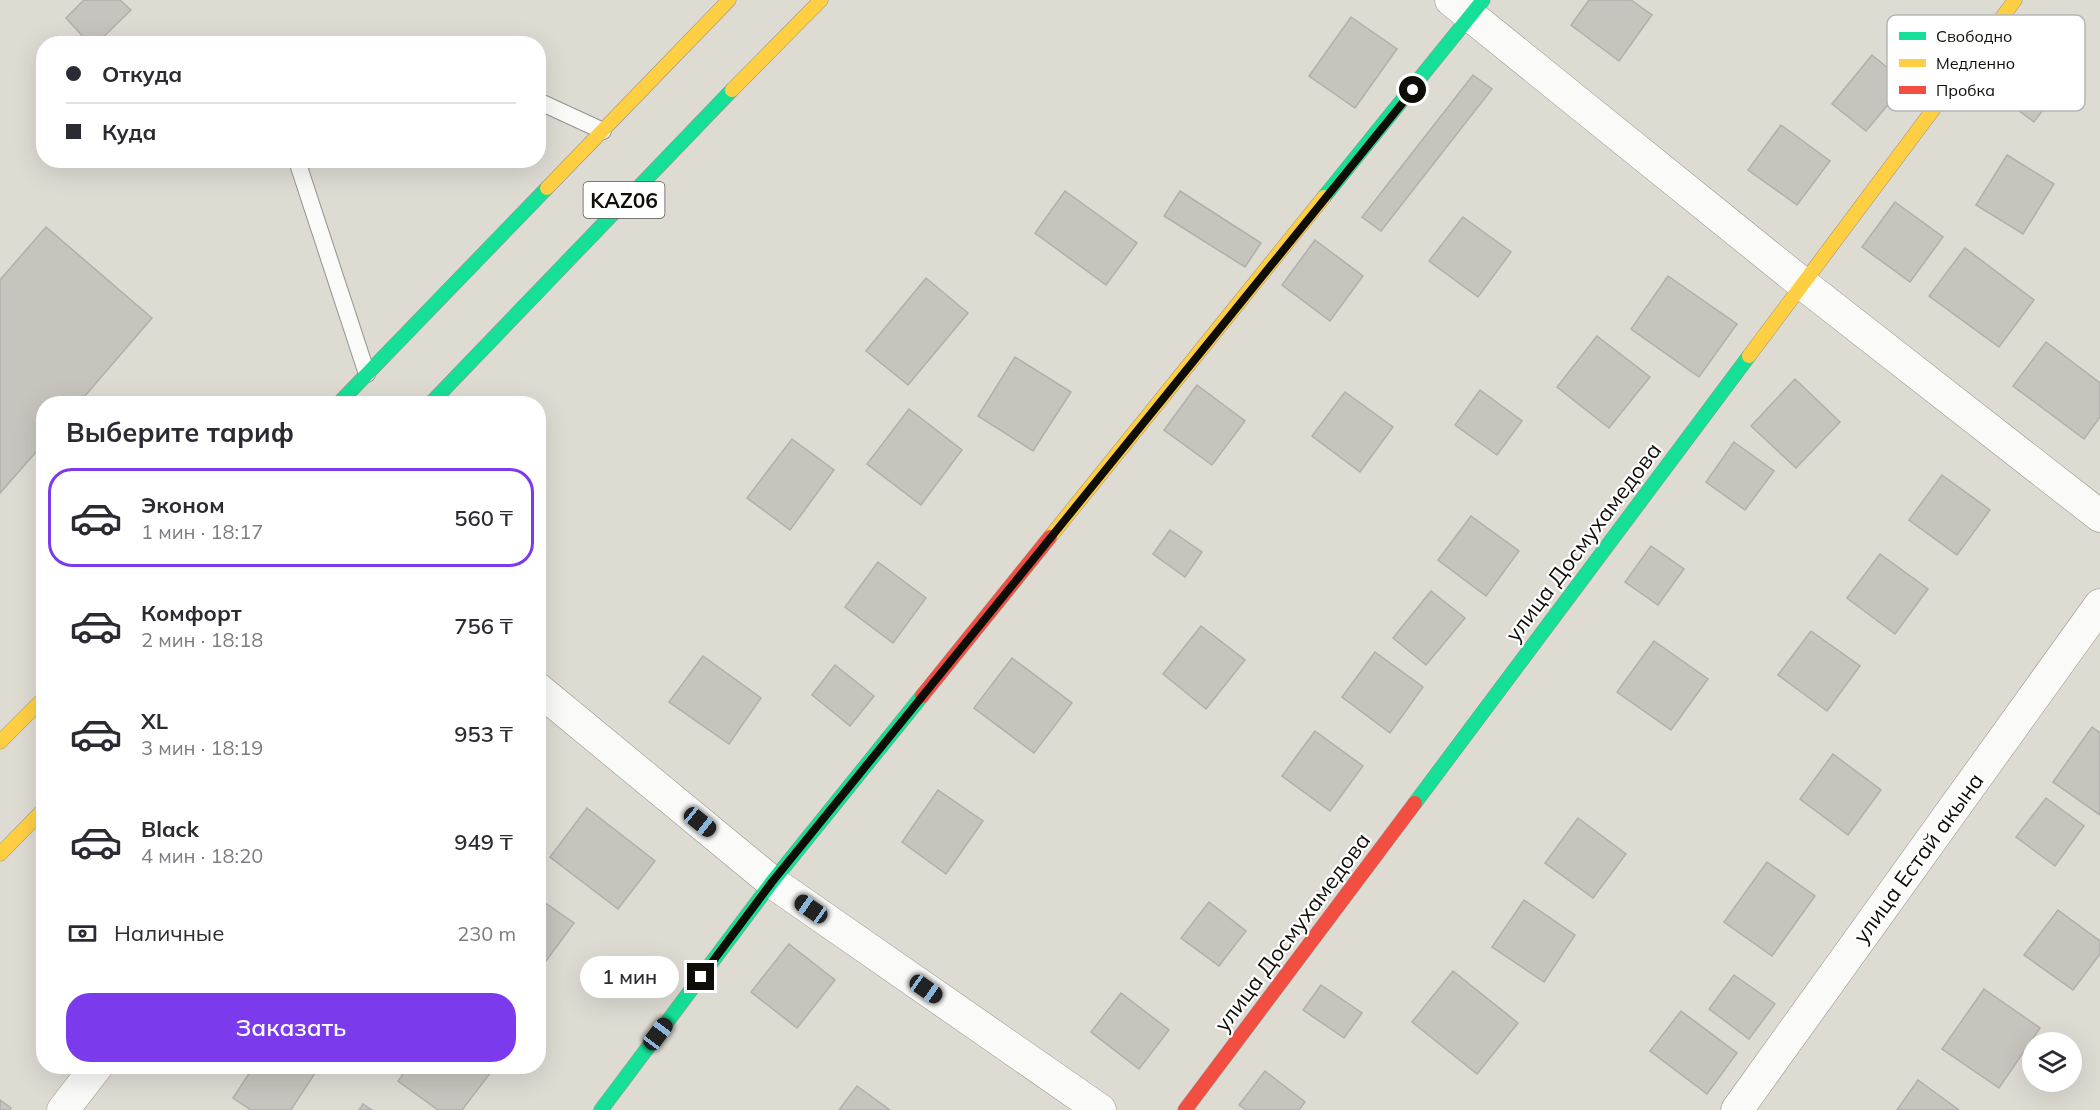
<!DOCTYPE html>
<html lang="ru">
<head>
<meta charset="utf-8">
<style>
	body { margin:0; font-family:Mulish,sans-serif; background:#f2f2f3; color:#2b2b33; height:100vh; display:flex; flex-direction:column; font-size:22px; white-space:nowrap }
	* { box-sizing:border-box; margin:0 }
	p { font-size:20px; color:#7c7c81 }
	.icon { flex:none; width:33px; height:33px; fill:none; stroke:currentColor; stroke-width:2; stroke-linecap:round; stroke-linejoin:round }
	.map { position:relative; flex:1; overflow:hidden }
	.details { position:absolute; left:36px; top:396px; width:510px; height:678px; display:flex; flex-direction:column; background:#fff; border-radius:24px; box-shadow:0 6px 24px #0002 }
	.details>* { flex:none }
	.top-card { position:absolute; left:36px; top:36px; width:510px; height:132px; border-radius:24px; box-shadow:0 6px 24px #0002; display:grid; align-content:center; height:132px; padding:0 30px; background:#fff }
	.buttons { position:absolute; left:2022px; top:1032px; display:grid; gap:12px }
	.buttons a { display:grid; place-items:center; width:60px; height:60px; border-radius:50%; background:#fff; box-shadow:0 6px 24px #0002; font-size:30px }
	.end { position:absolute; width:27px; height:27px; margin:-14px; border:8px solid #0f0d08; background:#fff; box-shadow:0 0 0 3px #fff }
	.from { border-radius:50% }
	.bubble { position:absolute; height:42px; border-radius:21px; background:#fff; box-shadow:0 6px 24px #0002; font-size:20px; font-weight:600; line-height:42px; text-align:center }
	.car { position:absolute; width:18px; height:36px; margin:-18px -9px; border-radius:8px; box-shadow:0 0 4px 2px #0007; background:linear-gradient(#222 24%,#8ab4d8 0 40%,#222 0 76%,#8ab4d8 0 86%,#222 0) }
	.top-card b { display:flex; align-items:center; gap:21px; height:57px; font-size:22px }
	.top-card b+b { border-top:2px solid #e1e1e2 }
	.top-card i { width:15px; height:15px; background:#2b2b33 }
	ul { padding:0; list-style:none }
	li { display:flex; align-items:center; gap:18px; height:99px; margin:0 12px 9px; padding:0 18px; border:3px solid transparent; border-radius:24px }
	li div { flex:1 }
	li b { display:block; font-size:22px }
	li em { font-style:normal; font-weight:600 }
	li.current { border-color:#7c3aed }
	li>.icon { width:54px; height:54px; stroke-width:1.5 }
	h2 { padding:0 30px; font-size:27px; line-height:72px }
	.pay { display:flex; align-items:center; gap:15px; height:66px; padding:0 30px; font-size:22px }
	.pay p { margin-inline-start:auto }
	.button { display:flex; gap:12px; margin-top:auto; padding:12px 30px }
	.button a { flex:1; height:69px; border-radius:24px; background:#7c3aed; color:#fff; font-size:24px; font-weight:600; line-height:69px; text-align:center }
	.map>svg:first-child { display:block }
</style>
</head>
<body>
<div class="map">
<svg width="2100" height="1110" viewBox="0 0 2100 1110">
	<rect width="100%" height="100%" fill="#dedbd3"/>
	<g fill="#c6c4bd" stroke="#b1afa9" stroke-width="1.5">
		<path d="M84,0H120L131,10L96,44H90L66,18Z"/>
		<path d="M1589,0H1631L1652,15L1619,61L1571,25Z"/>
		<path d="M1351,17L1397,49L1355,108L1309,76Z"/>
		<path d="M2019,42L2067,77L2034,122L1986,86Z"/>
		<path d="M1872,55L1906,83L1866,131L1832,104Z"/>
		<path d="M1473,75L1492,89L1381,231L1362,217Z"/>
		<path d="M1781,125L1830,161L1797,205L1748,170Z"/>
		<path d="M2007,155L2054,184L2023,234L1976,205Z"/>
		<path d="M1065,191L1137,243L1106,285L1035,233Z"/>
		<path d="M1180,191L1261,243L1245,267L1164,216Z"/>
		<path d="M1895,202L1943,237L1910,282L1862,247Z"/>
		<path d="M1463,217L1511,252L1478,297L1429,261Z"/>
		<path d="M46,227L152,318L78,404H44V443L0,493V280Z"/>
		<path d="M1315,240L1363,276L1330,321L1282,285Z"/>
		<path d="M1965,248L2034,300L1999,347L1929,296Z"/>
		<path d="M1668,276L1737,324L1699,377L1631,329Z"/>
		<path d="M926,278L968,313L908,385L866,351Z"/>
		<path d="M1597,336L1650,377L1609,428L1557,387Z"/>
		<path d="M2046,342L2100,383V417L2084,439L2013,386Z"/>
		<path d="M1015,357L1071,392L1033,451L978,416Z"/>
		<path d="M1795,379L1840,422L1796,468L1751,426Z"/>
		<path d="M1197,385L1245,421L1212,465L1164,430Z"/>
		<path d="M1480,390L1522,421L1497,455L1455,425Z"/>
		<path d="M1345,392L1393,427L1360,472L1312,436Z"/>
		<path d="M909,409L962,450L921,505L867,464Z"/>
		<path d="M792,439L834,470L790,530L747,498Z"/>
		<path d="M1734,442L1774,471L1745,510L1706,482Z"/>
		<path d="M1942,475L1990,510L1957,555L1909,520Z"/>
		<path d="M1471,516L1519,551L1486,596L1438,560Z"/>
		<path d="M1170,530L1202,552L1185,577L1153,554Z"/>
		<path d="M1651,546L1684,569L1658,605L1625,582Z"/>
		<path d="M1880,554L1928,589L1895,634L1847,598Z"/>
		<path d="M878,562L926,598L893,643L845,607Z"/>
		<path d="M1431,591L1465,618L1426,665L1393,638Z"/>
		<path d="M1201,626L1245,660L1206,709L1163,674Z"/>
		<path d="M1811,631L1860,666L1827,711L1778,675Z"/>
		<path d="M1654,641L1708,679L1671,730L1617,692Z"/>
		<path d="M1375,652L1423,687L1390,733L1342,697Z"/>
		<path d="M703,656L761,698L729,744L669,702Z"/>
		<path d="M1012,658L1072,703L1034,753L974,708Z"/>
		<path d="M835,665L874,696L850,726L812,695Z"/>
		<path d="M2092,727L2100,733V815L2053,782Z"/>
		<path d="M1315,731L1363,766L1330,811L1282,776Z"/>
		<path d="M1833,754L1881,790L1848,835L1800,799Z"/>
		<path d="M938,790L983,821L946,874L902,842Z"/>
		<path d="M2046,798L2084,826L2055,866L2016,837Z"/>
		<path d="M587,808L655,861L618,909L550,857Z"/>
		<path d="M1578,818L1626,854L1593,898L1545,863Z"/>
		<path d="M1767,862L1815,896L1772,956L1724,922Z"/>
		<path d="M538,898L574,923L538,972Z"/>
		<path d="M1524,900L1575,935L1544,982L1492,947Z"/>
		<path d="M1209,902L1246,931L1219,966L1181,938Z"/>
		<path d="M2058,910L2100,941V954L2073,990L2024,955Z"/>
		<path d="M789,944L835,980L797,1028L751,992Z"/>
		<path d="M1453,971L1518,1023L1477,1074L1412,1022Z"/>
		<path d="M1734,975L1775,1004L1749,1039L1709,1009Z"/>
		<path d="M1321,985L1362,1013L1344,1038L1303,1010Z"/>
		<path d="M1984,989L2040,1028L1999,1088L1942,1049Z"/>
		<path d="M1121,993L1169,1030L1139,1069L1091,1032Z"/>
		<path d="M1681,1011L1737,1053L1707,1094L1650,1051Z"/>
		<path d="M254,1066H312L317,1070L291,1110H251L233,1098Z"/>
		<path d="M409,1066H483L491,1072L462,1110H438L398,1081Z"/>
		<path d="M1265,1071L1305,1102L1299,1110H1246L1239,1105Z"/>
		<path d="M1918,1080L1959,1110H1897Z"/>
		<path d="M857,1086L890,1110H839Z"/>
		<path d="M0,1100L11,1108L10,1110H0Z"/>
		<path d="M363,1104L372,1110H359Z"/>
	</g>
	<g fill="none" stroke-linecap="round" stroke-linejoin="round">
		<g stroke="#94928c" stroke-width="18">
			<g id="lane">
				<path d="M538,101L603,131"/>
				<path d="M305,160L299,167L367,374"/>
			</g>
		</g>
		<g stroke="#94928c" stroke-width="33">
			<g id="street">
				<path d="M1451,0L1803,284L2100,516"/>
				<path d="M538,689L772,882L1100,1110"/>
				<path d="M63,1110L97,1066"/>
				<path d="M1737,1110L2100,605"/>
			</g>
		</g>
		<g stroke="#94928c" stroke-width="15">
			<g id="fast">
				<path d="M1324,197L1483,0"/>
				<path d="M338,404L547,188"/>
				<path d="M430,404L732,90"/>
				<path d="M1415,803L1749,356"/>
				<path d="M601,1110L772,882L922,696"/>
			</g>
		</g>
		<g stroke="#94928c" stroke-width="15">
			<g id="slow">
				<path d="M732,90L821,0"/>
				<path d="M547,188L729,0"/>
				<path d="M1749,356L2015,0"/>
				<path d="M1050,537L1324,197"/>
				<path d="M0,742L44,698"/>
				<path d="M0,854L44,809"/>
			</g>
		</g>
		<g stroke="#94928c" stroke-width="15">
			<g id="jam">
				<path d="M922,696L1050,537"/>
				<path d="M1185,1110L1415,803"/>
			</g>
		</g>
		<use href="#lane" stroke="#fafaf8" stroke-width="16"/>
		<use href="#street" stroke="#fafaf8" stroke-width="32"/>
		<use href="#fast" stroke="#16e098" stroke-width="14"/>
		<use href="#slow" stroke="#ffcf43" stroke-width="14"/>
		<use href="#jam" stroke="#f24e42" stroke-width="14"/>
	</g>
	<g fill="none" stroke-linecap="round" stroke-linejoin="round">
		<path stroke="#0f0d08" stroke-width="8" d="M701,977L772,882L1413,90"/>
	</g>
	<g text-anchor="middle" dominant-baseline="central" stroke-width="4.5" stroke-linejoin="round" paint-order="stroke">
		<rect fill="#fff" stroke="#575652" stroke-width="1.5" x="583.5" y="182" width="81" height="36" rx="4.5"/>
		<g font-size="21" font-weight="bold" fill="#0f0d08">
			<text x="624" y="200">KАZ06</text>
		</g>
		<g font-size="22" fill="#0f0d08" stroke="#fff">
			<text transform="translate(1583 542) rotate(-53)">улица Досмухамедова</text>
			<text transform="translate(1918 858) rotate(-54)">улица Естай акына</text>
			<text transform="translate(1292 932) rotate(-53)">улица Досмухамедова</text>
		</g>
	</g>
	<rect x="1887" y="15" width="198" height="96" rx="9" fill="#fff" stroke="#b7b6b5" stroke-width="1.5"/>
	<rect x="1899" y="32" width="27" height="8" fill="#16e098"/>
	<rect x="1899" y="59" width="27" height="8" fill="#ffcf43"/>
	<rect x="1899" y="86" width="27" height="8" fill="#f24e42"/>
	<g font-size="16" fill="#0f0d08">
		<text x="1936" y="42">Свободно</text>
		<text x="1936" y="69">Медленно</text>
		<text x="1936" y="96">Пробка</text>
	</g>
</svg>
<div class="buttons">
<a><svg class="icon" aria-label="layers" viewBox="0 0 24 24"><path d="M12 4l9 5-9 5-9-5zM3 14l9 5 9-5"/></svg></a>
</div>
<i class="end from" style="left:1413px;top:90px"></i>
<i class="end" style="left:701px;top:977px"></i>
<div class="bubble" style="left:580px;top:956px;width:99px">1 мин</div>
<i class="car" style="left:700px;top:822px;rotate:129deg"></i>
<i class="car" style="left:811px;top:909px;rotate:305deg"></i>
<i class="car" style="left:926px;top:989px;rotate:125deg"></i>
<i class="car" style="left:658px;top:1034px;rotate:37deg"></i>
<div class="top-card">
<b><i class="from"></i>Откуда</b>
<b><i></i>Куда</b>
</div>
<section class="details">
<h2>Выберите тариф</h2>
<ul>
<li class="current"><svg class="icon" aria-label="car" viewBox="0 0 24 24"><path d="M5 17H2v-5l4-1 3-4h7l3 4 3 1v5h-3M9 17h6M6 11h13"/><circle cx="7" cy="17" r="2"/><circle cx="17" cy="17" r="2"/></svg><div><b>Эконом</b><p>1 мин · 18:17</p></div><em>560 ₸</em></li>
<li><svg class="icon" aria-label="car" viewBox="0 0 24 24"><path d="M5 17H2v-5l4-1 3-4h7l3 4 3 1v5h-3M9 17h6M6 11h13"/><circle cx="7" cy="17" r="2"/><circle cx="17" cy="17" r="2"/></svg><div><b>Комфорт</b><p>2 мин · 18:18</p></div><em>756 ₸</em></li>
<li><svg class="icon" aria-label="car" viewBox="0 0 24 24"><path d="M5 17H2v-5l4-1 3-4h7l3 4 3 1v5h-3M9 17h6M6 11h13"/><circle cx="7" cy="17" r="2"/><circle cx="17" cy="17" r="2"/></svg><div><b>XL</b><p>3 мин · 18:19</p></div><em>953 ₸</em></li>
<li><svg class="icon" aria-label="car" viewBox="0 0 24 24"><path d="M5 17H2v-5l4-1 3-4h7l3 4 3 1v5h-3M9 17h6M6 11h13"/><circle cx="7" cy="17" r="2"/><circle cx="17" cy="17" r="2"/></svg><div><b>Black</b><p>4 мин · 18:20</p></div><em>949 ₸</em></li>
</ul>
<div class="pay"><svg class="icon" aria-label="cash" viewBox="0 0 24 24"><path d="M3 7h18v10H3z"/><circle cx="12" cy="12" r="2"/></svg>Наличные<p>230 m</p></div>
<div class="button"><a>Заказать</a></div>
</section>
</div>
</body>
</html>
